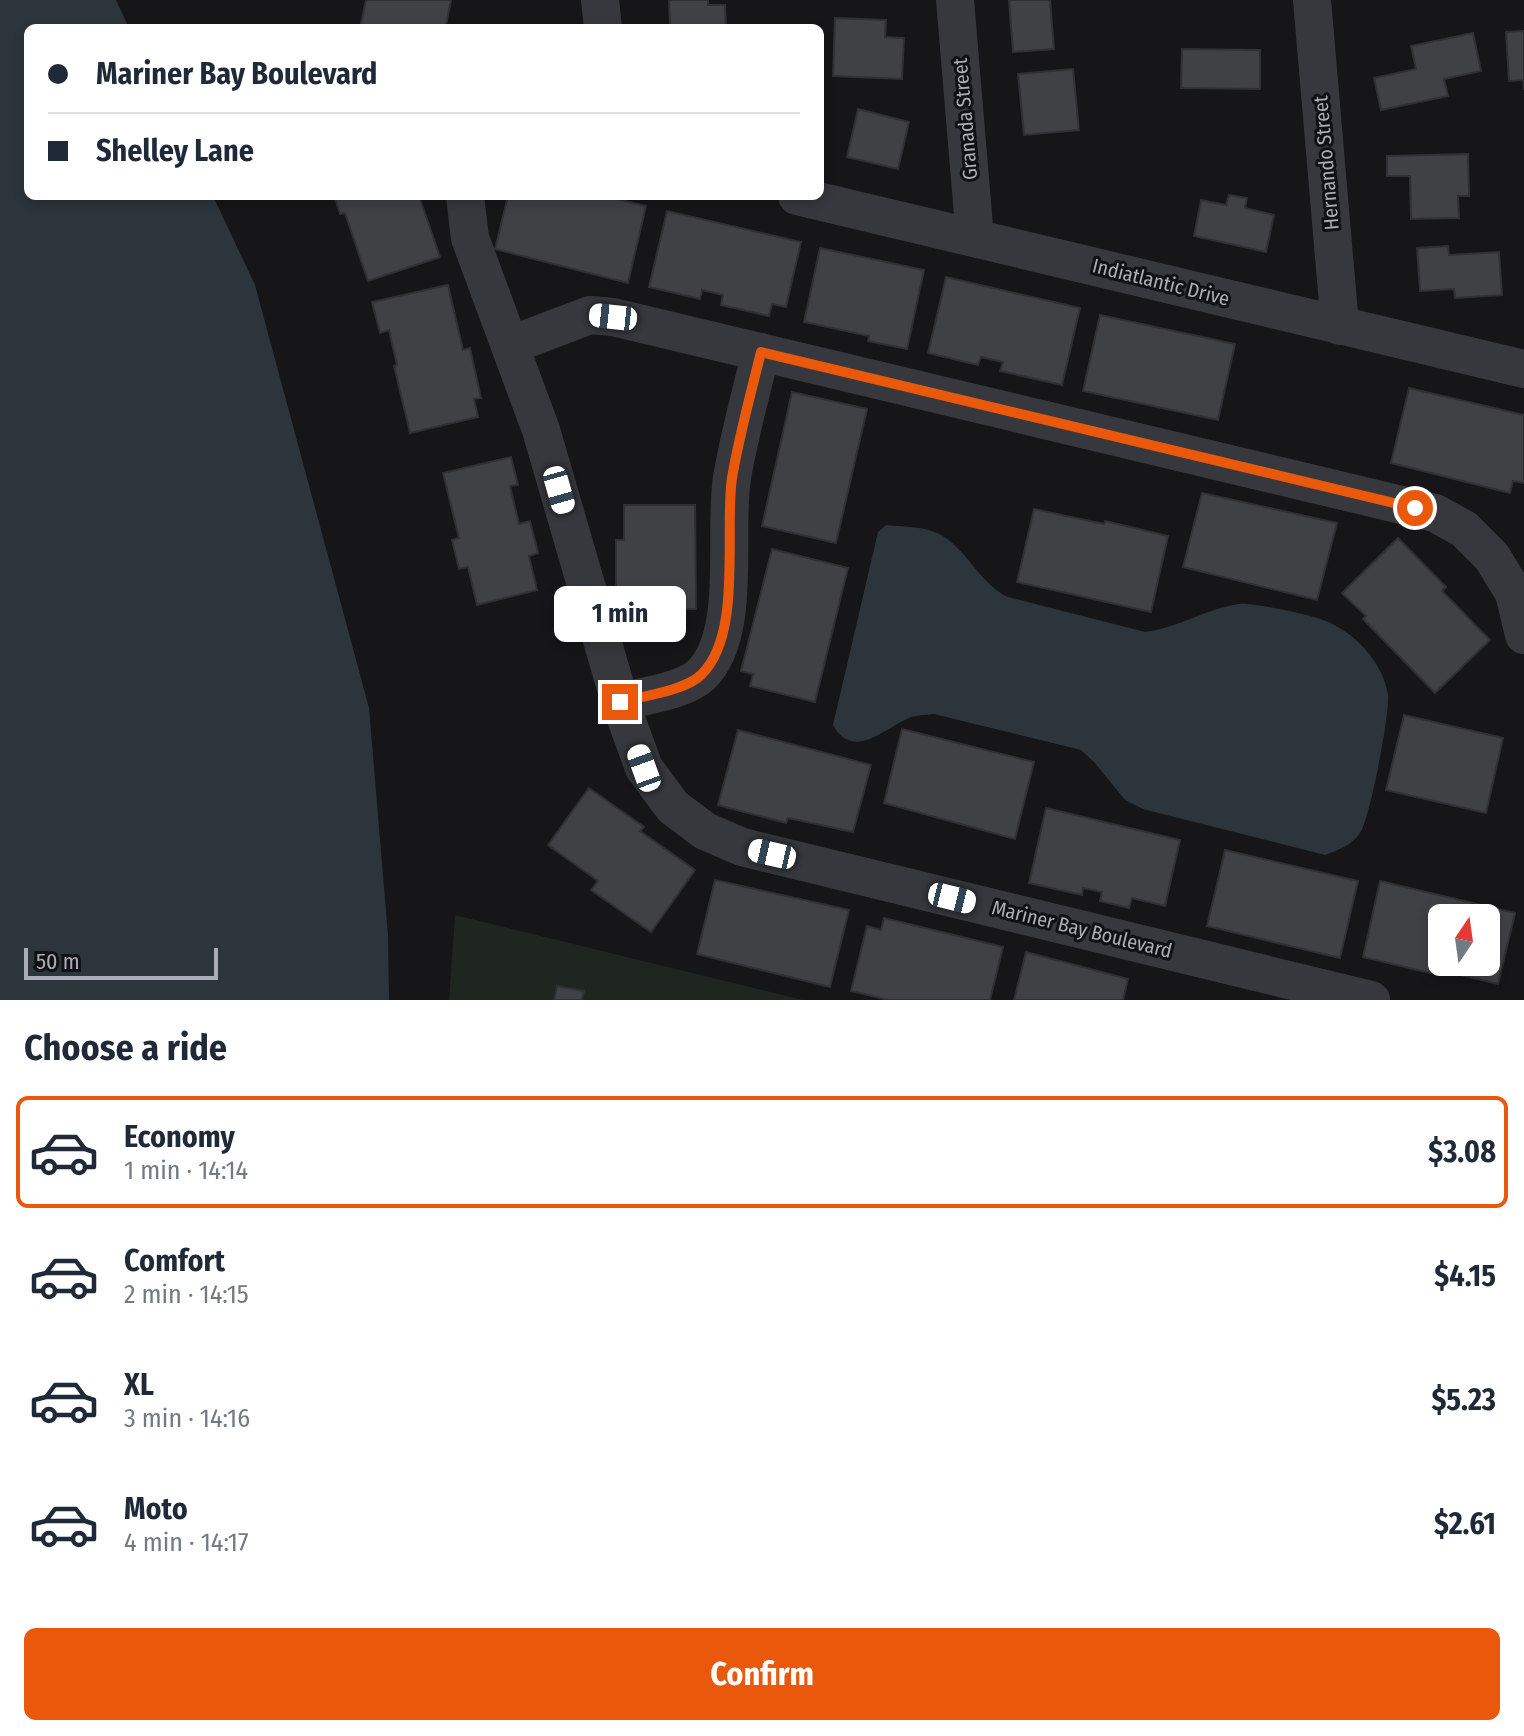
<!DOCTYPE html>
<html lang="en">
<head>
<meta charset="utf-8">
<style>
	body { margin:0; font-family:"Fira Sans Condensed",sans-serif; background:#f2f2f3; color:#1f2937; height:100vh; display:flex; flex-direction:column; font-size:30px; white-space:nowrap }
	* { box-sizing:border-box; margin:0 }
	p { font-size:26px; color:#747a83 }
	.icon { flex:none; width:44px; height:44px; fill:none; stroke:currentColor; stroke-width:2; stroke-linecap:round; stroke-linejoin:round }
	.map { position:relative; height:1000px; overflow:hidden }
	.details { display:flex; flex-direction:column; background:#fff; flex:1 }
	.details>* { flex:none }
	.hud { position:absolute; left:24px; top:24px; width:800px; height:176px; border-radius:12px; box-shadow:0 4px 12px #0003; display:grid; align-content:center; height:176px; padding:0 24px; background:#fff }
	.needle { width:52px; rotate:13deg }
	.tools { position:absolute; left:1428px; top:904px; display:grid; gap:16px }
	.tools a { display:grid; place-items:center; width:72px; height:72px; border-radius:12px; background:#fff; box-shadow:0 4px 12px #0003; font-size:40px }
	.scale { position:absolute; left:24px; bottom:20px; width:194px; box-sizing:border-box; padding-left:8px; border:4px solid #a8adb8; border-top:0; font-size:22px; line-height:28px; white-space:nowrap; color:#a8adb8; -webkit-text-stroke:6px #111113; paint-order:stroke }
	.end { position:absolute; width:36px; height:36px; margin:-18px; border:10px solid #ea580c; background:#fff; box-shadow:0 0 0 4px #fff }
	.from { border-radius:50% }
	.bubble { position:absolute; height:56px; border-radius:12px; background:#fff; box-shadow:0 4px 12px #0003; font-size:26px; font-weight:700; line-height:56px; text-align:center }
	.car { position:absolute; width:24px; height:48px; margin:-24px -12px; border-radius:10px; box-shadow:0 0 6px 2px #0007; background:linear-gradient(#fff 24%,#345 0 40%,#fff 0 76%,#345 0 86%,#fff 0) }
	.hud b { display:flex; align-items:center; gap:28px; height:76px; font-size:30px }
	.hud b+b { border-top:2px solid #e0e1e3 }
	.hud i { width:20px; height:20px; background:#1f2937 }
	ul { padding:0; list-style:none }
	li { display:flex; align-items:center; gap:24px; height:112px; margin:0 16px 12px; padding:0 8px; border:4px solid transparent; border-radius:12px }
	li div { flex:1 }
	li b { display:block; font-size:30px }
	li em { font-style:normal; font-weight:700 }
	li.on { border-color:#ea580c }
	li>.icon { width:72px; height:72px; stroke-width:1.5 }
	h2 { padding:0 24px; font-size:36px; line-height:96px }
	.cta { display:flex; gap:16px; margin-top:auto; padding:16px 24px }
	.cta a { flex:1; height:92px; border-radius:12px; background:#ea580c; color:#fff; font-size:32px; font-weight:700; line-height:92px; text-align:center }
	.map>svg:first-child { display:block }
</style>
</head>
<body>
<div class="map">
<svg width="1524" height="1000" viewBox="0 0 1524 1000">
	<rect width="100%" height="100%" fill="#161618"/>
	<path fill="#1e261f" d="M455,915L803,1000H449Z"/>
	<g fill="#2c353c">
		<path d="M0,0H116L129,28H28V196H213L255,285L369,708L388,935L389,1000H0Z"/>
		<path d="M886,525C902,527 922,526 937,533C967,547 978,583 1008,597L1145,632C1178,628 1208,608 1239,604C1250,602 1311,615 1323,620C1354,631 1383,662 1388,695C1390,713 1370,819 1360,833C1352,845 1338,850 1325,855L1143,809L1125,800L1095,763L1081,750L934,714C926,715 916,715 909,718C884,729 853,761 833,725L878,532Z"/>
	</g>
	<g fill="#404145" stroke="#303034" stroke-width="2" fill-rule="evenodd">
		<path d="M366,0H451L446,25L450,28H360Z"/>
		<path d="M669,0H708V5H725L726,28H670Z"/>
		<path d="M1009,0H1050L1054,49L1013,52Z"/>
		<path d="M835,18L886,20L885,37L904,38L902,79L833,76Z"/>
		<path d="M1524,31V90L1523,80L1509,81L1506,32Z"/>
		<path d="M1473,33L1481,71L1444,79L1448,96L1381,110L1374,78L1416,69L1411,46Z"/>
		<path d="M1182,49L1260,50V89L1181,88Z"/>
		<path d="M1073,69L1079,130L1024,135L1018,74Z"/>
		<path d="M858,109L909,122L898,169L847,157Z"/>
		<path d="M1468,154L1469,196H1458L1459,218L1411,219L1410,176H1387V156Z"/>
		<path d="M1229,195L1247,198L1245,208L1274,215L1266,252L1194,236L1201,200L1226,205Z"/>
		<path d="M334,196H419L440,257L368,281L345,213L340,214Z"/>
		<path d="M508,196H605L646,206L628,283L495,249Z"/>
		<path d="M667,211L801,242L786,307L772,304L769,316L721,305L723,295L702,290L700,299L649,287Z"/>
		<path d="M1448,246L1449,255L1499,252L1502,295L1455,298L1454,289L1420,291L1417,248Z"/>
		<path d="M820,248L924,270L907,349L868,341L869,336L804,322Z"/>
		<path d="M946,277L1080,308L1062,385L1000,371L1003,362L981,357L978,365L928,353Z"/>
		<path d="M448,285L463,350L470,348L481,398L474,399L478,417L410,433L394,366L397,365L389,330L380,333L372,302Z"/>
		<path d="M1100,315L1235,344L1218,420L1083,391Z"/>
		<path d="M1409,388L1524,415V483L1513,481L1510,493L1391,463Z"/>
		<path d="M792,392L867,409L836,543L762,526Z"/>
		<path d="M511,457L518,485L510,486L519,524L530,521L538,553L529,556L537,590L477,605L468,567L459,569L452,540L459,538L443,473Z"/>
		<path d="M1202,493L1337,523L1317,600L1183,567Z"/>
		<path d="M624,505H695L696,609L616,610V540H624Z"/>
		<path d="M1034,509L1104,524L1105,521L1168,536L1151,612L1017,582Z"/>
		<path d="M1398,538L1446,587L1442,591L1490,640L1435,693L1363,619L1366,616L1342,593Z"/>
		<path d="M772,549L848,568L815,702L750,686L753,674L741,671Z"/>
		<path d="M1404,715L1503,738L1486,813L1386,790Z"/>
		<path d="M902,729L1034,762L1015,839L884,803Z"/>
		<path d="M738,730L871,765L853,832L788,818L786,823L718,805Z"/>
		<path d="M589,788L644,827L640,831L695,870L651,932L591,890L598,881L548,845Z"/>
		<path d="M1046,808L1180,840L1165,906L1132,898L1129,908L1100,901L1102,892L1083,888L1082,895L1029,883Z"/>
		<path d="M1225,850L1358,881L1340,958L1207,926Z"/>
		<path d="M715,880L849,910L830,987L697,954Z"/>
		<path d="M1380,881L1515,913L1498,984L1431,968L1430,973L1363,957ZM1442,918H1486V962H1442Z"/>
		<path d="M884,918L1003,947L990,1000H888L851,991L867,926L881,930Z"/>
		<path d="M1026,952L1128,979L1123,1000H1014Z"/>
		<path d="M557,986L584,991L582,1000H554Z"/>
	</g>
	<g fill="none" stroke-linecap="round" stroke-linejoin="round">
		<g stroke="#37383d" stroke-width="38">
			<path d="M600,0L603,28"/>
			<path d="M955,0L975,238"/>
			<path d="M1312,0L1340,326"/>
			<path d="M465,196L470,238L541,430L620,702L644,768L673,807L705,831L742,847L1371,1000"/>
			<path d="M797,196L1524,369"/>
			<path d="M511,345L590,315L613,317L1435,513L1464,529L1492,557L1514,593L1524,635"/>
			<path d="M620,702C643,696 684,691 701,675C743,635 723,531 732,478C739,436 751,393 761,352"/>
		</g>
	</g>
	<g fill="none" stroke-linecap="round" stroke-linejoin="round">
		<path stroke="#ea580c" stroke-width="10" d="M620,702C643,696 684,691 701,675C743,635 724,531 732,478C739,436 751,393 761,352L1415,508"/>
	</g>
	<g text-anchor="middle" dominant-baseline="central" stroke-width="6" stroke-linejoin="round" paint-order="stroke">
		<g font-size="20" fill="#a8adb8" stroke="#111113">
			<text transform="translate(965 119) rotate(-95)">Granada Street</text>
			<text transform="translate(1326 163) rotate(-95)">Hernando Street</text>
			<text transform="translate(1161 282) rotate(14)">Indiatlantic Drive</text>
			<text transform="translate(1082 929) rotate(14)">Mariner Bay Boulevard</text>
		</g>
	</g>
</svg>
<div class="tools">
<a><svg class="needle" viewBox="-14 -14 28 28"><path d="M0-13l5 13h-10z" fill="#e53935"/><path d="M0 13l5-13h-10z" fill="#747a83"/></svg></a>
</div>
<div class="scale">50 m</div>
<i class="end from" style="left:1415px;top:508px"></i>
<i class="end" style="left:620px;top:702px"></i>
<div class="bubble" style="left:554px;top:586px;width:132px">1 min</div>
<i class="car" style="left:613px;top:317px;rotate:276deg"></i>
<i class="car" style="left:559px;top:490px;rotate:164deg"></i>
<i class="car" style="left:644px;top:768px;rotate:340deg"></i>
<i class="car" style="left:772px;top:854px;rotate:283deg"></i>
<i class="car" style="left:952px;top:898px;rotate:104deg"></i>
<div class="hud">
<b><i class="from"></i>Mariner Bay Boulevard</b>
<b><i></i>Shelley Lane</b>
</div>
</div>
<section class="details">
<h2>Choose a ride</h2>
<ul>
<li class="on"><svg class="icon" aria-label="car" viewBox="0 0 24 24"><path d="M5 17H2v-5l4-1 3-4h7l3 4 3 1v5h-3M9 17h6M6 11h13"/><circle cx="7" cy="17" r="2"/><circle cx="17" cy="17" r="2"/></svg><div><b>Economy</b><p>1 min · 14:14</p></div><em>$3.08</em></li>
<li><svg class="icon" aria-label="car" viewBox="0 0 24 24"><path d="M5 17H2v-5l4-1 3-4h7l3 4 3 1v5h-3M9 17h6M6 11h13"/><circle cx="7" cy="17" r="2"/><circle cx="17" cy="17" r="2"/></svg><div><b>Comfort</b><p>2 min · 14:15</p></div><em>$4.15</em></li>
<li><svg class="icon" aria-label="car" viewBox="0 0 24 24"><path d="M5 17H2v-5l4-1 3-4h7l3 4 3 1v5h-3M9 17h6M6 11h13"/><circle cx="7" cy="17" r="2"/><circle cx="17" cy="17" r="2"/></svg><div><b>XL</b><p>3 min · 14:16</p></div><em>$5.23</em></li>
<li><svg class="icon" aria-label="car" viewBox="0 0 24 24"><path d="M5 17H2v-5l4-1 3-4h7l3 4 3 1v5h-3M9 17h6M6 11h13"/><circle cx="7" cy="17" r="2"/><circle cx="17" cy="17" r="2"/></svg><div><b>Moto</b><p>4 min · 14:17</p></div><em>$2.61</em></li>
</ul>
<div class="cta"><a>Confirm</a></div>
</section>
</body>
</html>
